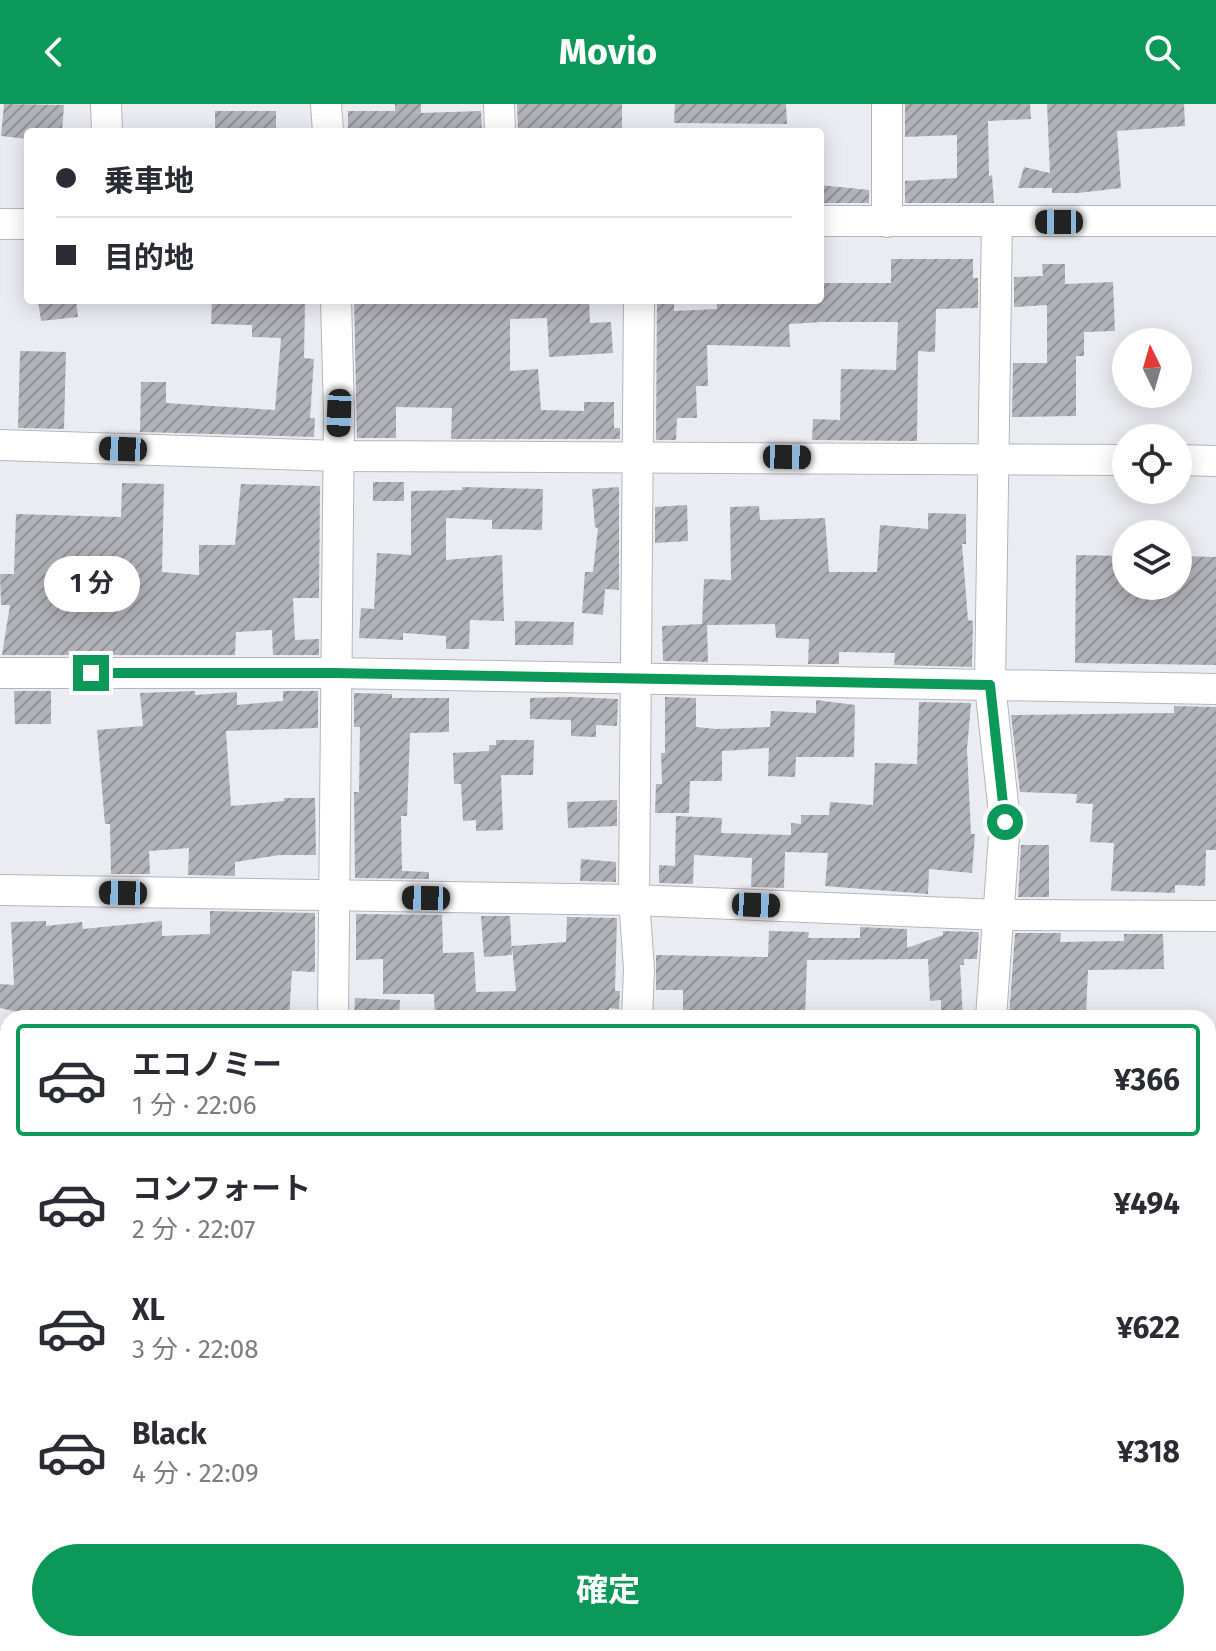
<!DOCTYPE html>
<html lang="ja">
<head>
<meta charset="utf-8">
<style>
	body { margin:0; font-family:"Fira Sans","Noto Sans JP",sans-serif; background:#f2f2f3; color:#2b2b33; height:100vh; display:flex; flex-direction:column; font-size:30px; white-space:nowrap }
	* { box-sizing:border-box; margin:0 }
	p { font-size:26px; color:#7c7c81 }
	.icon { flex:none; width:44px; height:44px; fill:none; stroke:currentColor; stroke-width:2; stroke-linecap:round; stroke-linejoin:round }
	.map { position:relative; flex:1; overflow:hidden }
	.side { position:absolute; left:0px; top:906px; width:1216px; height:642px; display:flex; flex-direction:column; background:#fff; border-radius:24px 24px 0 0; box-shadow:0 4px 20px #0003 }
	.side>* { flex:none }
	.guide { position:absolute; left:24px; top:24px; width:800px; height:176px; border-radius:8px; box-shadow:0 4px 20px #0003; display:grid; align-content:center; height:176px; padding:0 32px; background:#fff }
	.needle { width:52px; rotate:355deg }
	.tools { position:absolute; left:1112px; top:224px; display:grid; gap:16px }
	.tools a { display:grid; place-items:center; width:80px; height:80px; border-radius:50%; background:#fff; box-shadow:0 4px 20px #0003; font-size:40px }
	.end { position:absolute; width:36px; height:36px; margin:-18px; border:10px solid #0c9859; background:#fff; box-shadow:0 0 0 4px #fff }
	.from { border-radius:50% }
	.bubble { position:absolute; height:56px; border-radius:28px; background:#fff; box-shadow:0 4px 20px #0003; font-size:26px; font-weight:700; line-height:56px; text-align:center }
	.car { position:absolute; width:24px; height:48px; margin:-24px -12px; border-radius:10px; box-shadow:0 0 6px 2px #0007; background:linear-gradient(#222 24%,#8ab4d8 0 40%,#222 0 76%,#8ab4d8 0 86%,#222 0) }
	.guide b { display:flex; align-items:center; gap:28px; height:76px; font-size:30px }
	.guide b+b { border-top:2px solid #e1e1e2 }
	.guide i { width:20px; height:20px; background:#2b2b33 }
	ul { padding:14px 0 0; list-style:none }
	li { display:flex; align-items:center; gap:24px; height:112px; margin:0 16px 12px; padding:0 16px; border:4px solid transparent; border-radius:8px }
	li div { flex:1 }
	li b { display:block; font-size:30px }
	li em { font-style:normal; font-weight:700 }
	li.on { border-color:#0c9859 }
	li>.icon { width:72px; height:72px; stroke-width:1.5 }
	.primary-button { display:flex; gap:16px; margin-top:auto; padding:16px 32px }
	.primary-button a { flex:1; height:92px; border-radius:48px; background:#0c9859; color:#fff; font-size:32px; font-weight:700; line-height:92px; text-align:center }
	header { display:flex; justify-content:space-between; align-items:center; height:104px; padding:0 32px; background:#0c9859; color:#fff; font-size:36px; font-weight:700 }
	.map>svg:first-child { display:block }
</style>
</head>
<body>
<header><svg class="icon" aria-label="back" viewBox="0 0 24 24"><path d="M15 5l-7 7 7 7"/></svg>Movio<svg class="icon" aria-label="search" viewBox="0 0 24 24"><circle cx="10" cy="10" r="6"/><path d="M15 15l6 6"/></svg></header>
<div class="map">
<svg width="1216" height="1547" viewBox="0 0 1216 1547">
	<defs>
		<pattern id="building-hatch" width="6" height="6" patternUnits="userSpaceOnUse" patternTransform="scale(2)"><rect width="6" height="6" fill="#b2b2b9"/><path d="M-1 1l2-2M0 6l6-6M5 7l2-2" fill="none" stroke="#909096"/></pattern>
	</defs>
	<rect width="100%" height="100%" fill="#ebebf2"/>
	<g fill="url(#building-hatch)">
		<path d="M4,0L64,1L62,28H28V35L1,32Z"/>
		<path d="M395,0H421V9L481,7L482,28H348V7H395Z"/>
		<path d="M517,0H622V28H518Z"/>
		<path d="M675,0H786L787,20L674,19Z"/>
		<path d="M905,0H1030L1031,15L988,17L989,72L992,71L994,99H905V77L957,74V31L905,33Z"/>
		<path d="M1047,0H1184L1185,22L1117,27L1121,84L1078,89H1052V84H1018L1024,63L1050,69Z"/>
		<rect x="215" y="7" width="61" height="21"/>
		<path d="M820,81L869,86V99H820Z"/>
		<path d="M891,155H973V174H978V204L936,205L935,248L918,247L917,337L812,336L813,315L840,316L841,265L896,266L898,218H822L789,220L790,243L707,241L708,282H696L697,314H677L676,336H656L657,196H674V207L717,205V196H820V179H891Z"/>
		<path d="M1042,160H1065V180L1113,178L1115,227L1084,228V252H1076V312L1012,313L1013,259H1047V201L1014,203V173L1043,172Z"/>
		<path d="M38,196H76L78,213L41,217Z"/>
		<path d="M212,196L305,199L304,254L314,255L310,314H315L314,333L140,328L141,278H166V299L275,306L281,234L252,233V221L211,220Z"/>
		<path d="M354,196H589L590,219L611,218L613,249L549,253L547,214L510,215V267L538,265L541,306L584,307V298H614V324H620V335H451L452,304L396,303V334H357Z"/>
		<path d="M20,247L66,248L64,325L18,324Z"/>
		<rect x="373" y="378" width="31" height="19"/>
		<path d="M122,379L164,380L162,468L199,471V441H235L241,380L320,382L319,494H293L295,536L319,535V551H273L272,526L236,528L235,551H2L10,501H1L0,470H14L16,410L121,413Z"/>
		<path d="M462,383L543,385L542,426L492,425V416L446,414V456L502,451L504,517L470,516L469,545H446V532L403,529V536L359,534L361,504L374,505L377,449L411,451V387L462,386Z"/>
		<path d="M619,383V486L605,485L603,511L582,509L585,468H593L598,424L595,423L592,385Z"/>
		<path d="M687,401L688,437L655,439V403Z"/>
		<path d="M759,402L760,416L825,414L829,468H877L880,421L928,425V409L966,410V440H962L968,516L973,517L972,563L894,561L895,549L839,548V560H808L809,535L776,534L775,520L707,521L708,558L663,557L662,522L702,520L704,475L731,476L730,403Z"/>
		<path d="M1076,451L1126,452V482H1178V452L1216,453V561L1075,559Z"/>
		<path d="M515,517L574,518L573,541H515Z"/>
		<path d="M14,587H51V620H15Z"/>
		<path d="M195,587V591L237,588V601L283,597V587H318V624L226,627L231,702L284,697V694H315L316,751H279L235,758V772L188,771L189,744L149,747L150,770H111L110,720H105L97,626L143,622L140,589Z"/>
		<path d="M354,589L392,590V594H449V628L410,629L407,712H401L402,767L429,768V775L355,774L354,688H359L360,623H354Z"/>
		<path d="M572,593L618,595L617,622L596,621V633L571,632V616L530,615V594Z"/>
		<path d="M665,593L696,594V623L716,625L770,623L771,607L816,609V596L855,601L854,653H796L795,673L768,672L769,644L722,647V677H690L689,709H655L656,680H662L661,649H665Z"/>
		<path d="M919,598L971,599L967,645L971,730H975L972,769L929,765L928,790L825,782L828,749L785,748L784,784L751,783L752,754L694,751L693,780L659,779V761L675,762L676,712L722,714L721,729L791,731V719L801,720V711H829L830,698L873,701L875,659L917,660Z"/>
		<path d="M1174,602L1216,603V746H1206L1205,782L1175,781V789L1111,787L1114,739L1090,738L1093,700L1076,699L1077,690L1020,688L1011,611L1174,609Z"/>
		<path d="M496,636H534L533,671H501L503,726L476,727V716L463,717L461,680H454L453,649L489,647V641H496Z"/>
		<path d="M617,696V722L568,724L567,698Z"/>
		<path d="M1021,741H1049V793H1018Z"/>
		<path d="M581,755L616,758V778L580,777Z"/>
		<path d="M210,807L315,809V868L292,867L289,914L139,906V914H46L0,904V880L14,881L11,818L46,817V822L82,818L83,825L162,817V832L210,830Z"/>
		<path d="M356,810L442,811L443,849L474,848L476,888L516,887L512,842L566,838L567,813L617,814L615,887H620L619,905L609,904L610,914H435L434,890H383V855L356,856Z"/>
		<path d="M481,812H510L512,851L484,853Z"/>
		<path d="M860,823L907,825V844L943,831V827L979,828L977,855H964V861H960L963,914H941V896L930,897L928,855L807,856L805,914H683V886H656V851L768,853L769,827L809,828L808,834H860Z"/>
		<path d="M1015,829H1061L1060,838L1124,837V830H1163L1164,865L1088,866L1086,910L1044,908V914L1009,913Z"/>
		<path d="M355,894L400,896L399,914H354Z"/>
	</g>
	<g fill="none" stroke-linecap="round" stroke-linejoin="round">
		<g stroke="#b5b5bb" stroke-width="32">
			<g id="minor">
				<path d="M106,0L107,28"/>
				<path d="M326,0L328,28"/>
				<path d="M499,0L500,28"/>
				<path d="M820,117H1216"/>
				<path d="M887,118V0"/>
				<path d="M0,120H28"/>
				<path d="M0,341L338,352L1126,356"/>
				<path d="M1178,356L1216,357"/>
				<path d="M0,569H334L1216,585"/>
				<path d="M0,786L634,796L1001,811L1216,812"/>
				<path d="M333,914L339,309L336,196"/>
				<path d="M637,914L639,865L634,796L639,196"/>
				<path d="M991,914L1005,718L990,581L997,118"/>
				<path d="M0,1167H8"/>
				<path d="M1208,1185H1216"/>
				<path d="M0,1379H8"/>
				<path d="M1208,1393H1216"/>
				<path d="M321,1547V1540"/>
				<path d="M638,1547V1540"/>
				<path d="M985,1547L986,1540"/>
			</g>
		</g>
		<g stroke="#b5b5bb" stroke-width="40">
			<g id="major">
				<path d="M0,945L8,946"/>
				<path d="M1208,1007H1216"/>
			</g>
		</g>
		<use href="#minor" stroke="#fff" stroke-width="30"/>
		<use href="#major" stroke="#fff" stroke-width="38"/>
	</g>
	<g fill="none" stroke-linecap="round" stroke-linejoin="round">
		<path stroke="#0c9859" stroke-width="10" d="M91,569H334L990,581L1005,718"/>
	</g>
</svg>
<div class="tools">
<a><svg class="needle" viewBox="-14 -14 28 28"><path d="M0-13l5 13h-10z" fill="#e53935"/><path d="M0 13l5-13h-10z" fill="#7c7c81"/></svg></a>
<a><svg class="icon" aria-label="locate" viewBox="0 0 24 24"><circle cx="12" cy="12" r="6"/><path d="M12 2v4M12 18v4M2 12h4M18 12h4"/></svg></a>
<a><svg class="icon" aria-label="layers" viewBox="0 0 24 24"><path d="M12 4l9 5-9 5-9-5zM3 14l9 5 9-5"/></svg></a>
</div>
<i class="end from" style="left:1005px;top:718px"></i>
<i class="end" style="left:91px;top:569px"></i>
<div class="bubble" style="left:44px;top:452px;width:96px">1 分</div>
<i class="car" style="left:1059px;top:118px;rotate:270deg"></i>
<i class="car" style="left:339px;top:309px;rotate:182deg"></i>
<i class="car" style="left:123px;top:345px;rotate:272deg"></i>
<i class="car" style="left:787px;top:353px;rotate:91deg"></i>
<i class="car" style="left:123px;top:789px;rotate:271deg"></i>
<i class="car" style="left:426px;top:794px;rotate:271deg"></i>
<i class="car" style="left:756px;top:801px;rotate:92deg"></i>
<div class="guide">
<b><i class="from"></i>乗車地</b>
<b><i></i>目的地</b>
</div>
<section class="side">
<ul>
<li class="on"><svg class="icon" aria-label="car" viewBox="0 0 24 24"><path d="M5 17H2v-5l4-1 3-4h7l3 4 3 1v5h-3M9 17h6M6 11h13"/><circle cx="7" cy="17" r="2"/><circle cx="17" cy="17" r="2"/></svg><div><b>エコノミー</b><p>1 分 · 22:06</p></div><em>¥366</em></li>
<li><svg class="icon" aria-label="car" viewBox="0 0 24 24"><path d="M5 17H2v-5l4-1 3-4h7l3 4 3 1v5h-3M9 17h6M6 11h13"/><circle cx="7" cy="17" r="2"/><circle cx="17" cy="17" r="2"/></svg><div><b>コンフォート</b><p>2 分 · 22:07</p></div><em>¥494</em></li>
<li><svg class="icon" aria-label="car" viewBox="0 0 24 24"><path d="M5 17H2v-5l4-1 3-4h7l3 4 3 1v5h-3M9 17h6M6 11h13"/><circle cx="7" cy="17" r="2"/><circle cx="17" cy="17" r="2"/></svg><div><b>XL</b><p>3 分 · 22:08</p></div><em>¥622</em></li>
<li><svg class="icon" aria-label="car" viewBox="0 0 24 24"><path d="M5 17H2v-5l4-1 3-4h7l3 4 3 1v5h-3M9 17h6M6 11h13"/><circle cx="7" cy="17" r="2"/><circle cx="17" cy="17" r="2"/></svg><div><b>Black</b><p>4 分 · 22:09</p></div><em>¥318</em></li>
</ul>
<div class="primary-button"><a>確定</a></div>
</section>
</div>
</body>
</html>
